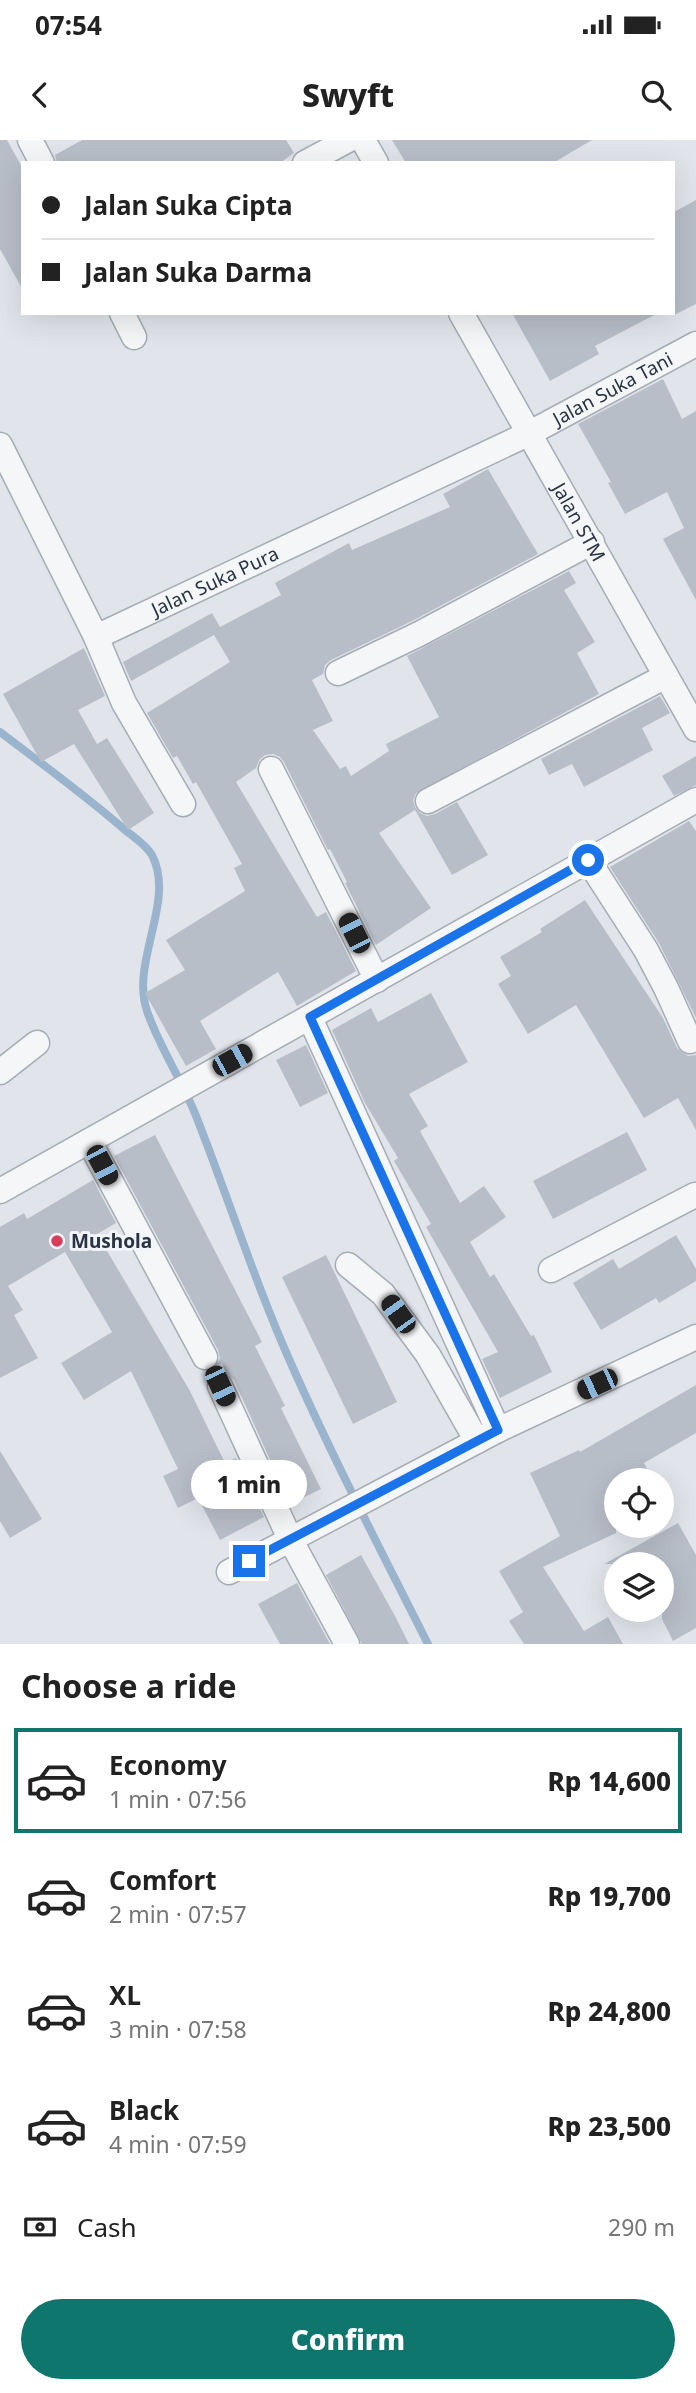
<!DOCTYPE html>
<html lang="en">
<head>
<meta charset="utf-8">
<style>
	body { margin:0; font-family:"Noto Sans",sans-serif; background:#f2f2f2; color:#222; height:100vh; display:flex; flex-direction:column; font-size:26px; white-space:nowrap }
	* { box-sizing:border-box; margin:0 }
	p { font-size:23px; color:#767676 }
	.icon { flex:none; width:38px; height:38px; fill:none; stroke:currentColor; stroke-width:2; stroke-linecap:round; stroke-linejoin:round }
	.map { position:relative; height:1504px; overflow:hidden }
	.panel { display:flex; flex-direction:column; background:#fff; flex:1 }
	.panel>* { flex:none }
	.top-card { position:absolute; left:21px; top:21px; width:654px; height:154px; border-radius:0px; box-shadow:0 7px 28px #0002; display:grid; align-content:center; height:154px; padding:0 21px; background:#fff }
	.fabs { position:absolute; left:604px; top:1328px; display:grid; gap:14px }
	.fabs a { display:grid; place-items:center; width:70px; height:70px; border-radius:50%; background:#fff; box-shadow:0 7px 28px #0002; font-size:35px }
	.end { position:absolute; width:32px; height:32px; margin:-16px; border:9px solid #1a73e8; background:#fff; box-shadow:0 0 0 4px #fff }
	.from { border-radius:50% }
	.bubble { position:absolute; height:49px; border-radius:24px; background:#fff; box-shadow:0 7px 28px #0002; font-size:23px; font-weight:800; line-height:49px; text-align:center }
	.car { position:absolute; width:21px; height:42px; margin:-21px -10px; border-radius:9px; box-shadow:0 0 5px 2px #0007; background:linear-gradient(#222 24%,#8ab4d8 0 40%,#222 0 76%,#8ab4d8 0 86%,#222 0) }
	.top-card b { display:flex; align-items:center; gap:24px; height:66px; font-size:26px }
	.top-card b+b { border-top:2px solid #e0e0e0 }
	.top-card i { width:18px; height:18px; background:#222 }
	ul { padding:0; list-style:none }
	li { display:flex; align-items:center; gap:21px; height:105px; margin:0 14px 10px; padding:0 7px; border:4px solid transparent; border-radius:0px }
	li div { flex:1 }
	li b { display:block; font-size:26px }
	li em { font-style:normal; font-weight:800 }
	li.on { border-color:#0f766e }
	li>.icon { width:63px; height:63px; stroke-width:1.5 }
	h2 { padding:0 21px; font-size:32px; line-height:84px }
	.pay { display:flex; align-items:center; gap:18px; height:77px; padding:0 21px; font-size:26px }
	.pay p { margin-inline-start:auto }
	.action { display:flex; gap:14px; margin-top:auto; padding:14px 21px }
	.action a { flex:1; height:80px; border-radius:42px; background:#0f766e; color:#fff; font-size:28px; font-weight:800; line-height:80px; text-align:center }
	.status { display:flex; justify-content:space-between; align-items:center; height:49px; padding:0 35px; background:#fff; direction:ltr }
	.status svg { height:19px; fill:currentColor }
	header { display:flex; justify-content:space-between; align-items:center; height:91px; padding:0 21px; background:#fff; font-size:32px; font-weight:800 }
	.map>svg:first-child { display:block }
</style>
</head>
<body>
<div class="status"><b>07:54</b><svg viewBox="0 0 49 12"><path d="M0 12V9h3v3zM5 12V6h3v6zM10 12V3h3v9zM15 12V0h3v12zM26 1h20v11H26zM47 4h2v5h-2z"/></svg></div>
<header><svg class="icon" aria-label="back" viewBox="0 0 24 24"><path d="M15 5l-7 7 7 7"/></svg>Swyft<svg class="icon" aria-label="search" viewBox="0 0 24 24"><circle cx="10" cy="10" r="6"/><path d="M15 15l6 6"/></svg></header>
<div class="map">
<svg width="696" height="1504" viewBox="0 0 696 1504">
	<rect width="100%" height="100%" fill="#e1e5eb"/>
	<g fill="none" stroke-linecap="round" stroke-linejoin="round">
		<path stroke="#9ab4cd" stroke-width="8" d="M0,592C42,624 85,655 125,690C134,697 146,705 152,715C176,762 130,821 147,871C160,909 184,943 198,981C230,1063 257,1148 293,1228C335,1322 382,1413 428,1504"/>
	</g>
	<g fill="#b8bec8">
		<path d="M0,0H7L23,29V150L0,109Z"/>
		<path d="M82,0H286L294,13L280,23H57L55,15Z"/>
		<path d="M392,0H592L553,23H406Z"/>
		<path d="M696,60V164L674,175V72Z"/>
		<path d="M512,173H658L595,206L599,214L550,241Z"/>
		<path d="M663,239L682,279L696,271V460L663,399L684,388L667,352L625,374L608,343L611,342L578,284Z"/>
		<path d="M488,329L538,414L412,481L331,520L325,525L323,534L312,540L333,581L313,590L340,629L346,626L351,636L389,611L386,604L439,577L407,516L569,431L576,443L564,450L595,502L577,513L599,554L416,653L413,660L415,667L420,673L427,676L435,674L457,662L488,715L452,735L415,670L379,693L431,768L376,805L345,743L347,742L330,709L328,710L284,622L280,617L273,614L265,615L259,620L256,628L236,642L317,777L326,772L356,831L297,866L278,832L200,881L216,909L186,926L145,853L185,830L166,800L245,751L234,728L242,724L196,642L193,644L177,616L173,618L147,573L230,522L214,495L131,541L123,522L212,473L220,487L281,455L275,443L349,403L352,410L450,367L443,354Z"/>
		<path d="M84,508L105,556L78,570L97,604L107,598L154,673L128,690L74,604L41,622L3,554Z"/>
		<path d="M660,556L670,573L642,588L653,610L584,647L572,624L549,635L541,619Z"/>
		<path d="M696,616V645L674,656L662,636Z"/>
		<path d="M689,681L696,691V878L659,803L610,727Z"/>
		<path d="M585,760L663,878L677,908L688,916L696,915V990L678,958L644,978L576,865L528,894L498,844L511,836L500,817L542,792L540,789Z"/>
		<path d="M431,853L468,922L409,954L428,986L420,991L460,1063L484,1046L506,1077L470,1102L490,1137L494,1134L531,1196L534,1195L552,1232L500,1258L482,1219L498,1212L426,1087L431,1084L394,1021L398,1018L365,963L332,890L371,868L378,882Z"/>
		<path d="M306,905L328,953L300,967L276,920Z"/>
		<path d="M627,992L647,1030L553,1079L533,1041Z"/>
		<path d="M155,995L262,1202L255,1206L285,1266L281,1268L321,1349L290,1364L234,1240L226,1233L222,1223L216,1226L220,1218L218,1210L114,1016Z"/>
		<path d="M93,1040L116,1083L97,1094L190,1251L225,1323L236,1318L264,1377L220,1400L198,1358L178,1368L163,1336L178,1329L131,1231L84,1260L61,1223L112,1192L65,1112L8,1146L23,1170L14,1175L38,1218L0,1238V1087L24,1073L27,1079Z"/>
		<path d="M676,1095L696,1129V1141L659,1163L656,1158L601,1190L573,1143L613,1119L619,1129Z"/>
		<path d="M326,1115L397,1262L353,1284L282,1137Z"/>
		<path d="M696,1245V1293L644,1323L653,1340H616V1393L543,1427L584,1491L608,1477L623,1504H524L509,1481L523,1472L499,1431L560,1396L530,1333L579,1310L580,1312Z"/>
		<path d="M0,1311L42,1379L10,1398L0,1381Z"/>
		<path d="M678,1383L696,1415V1488L673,1501L662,1479V1424H604Z"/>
		<path d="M361,1415L395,1476L409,1504H362L326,1435Z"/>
		<path d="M297,1443L330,1504H280L258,1464Z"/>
	</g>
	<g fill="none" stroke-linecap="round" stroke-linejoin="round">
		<g stroke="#a6acb5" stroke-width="27">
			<g id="minor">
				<path d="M30,0L42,23"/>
				<path d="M363,0L376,23"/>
				<path d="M305,23L348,0"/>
				<path d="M122,173L134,197"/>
				<path id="s1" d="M461,173L696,589"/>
				<path id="s2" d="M0,305L96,497L530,293L696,204"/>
				<path d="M96,497L124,563L183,664"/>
				<path d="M338,533L419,494L592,402"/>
				<path d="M271,629L377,840"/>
				<path d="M428,661L666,536"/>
				<path d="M588,720L646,810L666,848L690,901"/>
				<path d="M310,878L498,1290"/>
				<path d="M0,932L37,903"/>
				<path d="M89,1001L205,1217"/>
				<path d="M0,1051L696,660"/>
				<path d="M348,1125L383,1154L428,1215L477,1301"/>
				<path d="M551,1130L695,1055L696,1056"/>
				<path d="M220,1246L290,1399L347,1504"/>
				<path d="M229,1432L498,1290L696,1197"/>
			</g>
		</g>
		<use href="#minor" stroke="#f4f6f8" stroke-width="24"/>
	</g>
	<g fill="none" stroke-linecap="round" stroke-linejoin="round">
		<path stroke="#1a73e8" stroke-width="9" d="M249,1421L498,1290L310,877L588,720"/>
	</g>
	<circle fill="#d73e5c" stroke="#f1f4f8" stroke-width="2.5" cx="57" cy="1101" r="7"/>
	<g text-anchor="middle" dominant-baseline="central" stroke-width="6" stroke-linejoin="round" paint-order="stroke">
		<g font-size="19" fill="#283343" stroke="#f1f4f8">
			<text stroke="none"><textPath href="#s2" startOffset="788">Jalan Suka Tani</textPath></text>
			<text stroke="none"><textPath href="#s1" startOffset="240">Jalan STM</textPath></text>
			<text stroke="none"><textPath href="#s2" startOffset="346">Jalan Suka Pura</textPath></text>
		</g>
		<g font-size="19" font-weight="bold" fill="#283343" stroke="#f1f4f8" text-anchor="start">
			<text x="71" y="1101">Mushola</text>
		</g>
	</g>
</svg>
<div class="fabs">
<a><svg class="icon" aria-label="locate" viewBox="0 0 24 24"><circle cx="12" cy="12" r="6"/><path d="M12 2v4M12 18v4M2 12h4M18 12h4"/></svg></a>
<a><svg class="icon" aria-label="layers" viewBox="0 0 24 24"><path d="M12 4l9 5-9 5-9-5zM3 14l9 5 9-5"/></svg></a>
</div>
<i class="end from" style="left:588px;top:720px"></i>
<i class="end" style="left:249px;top:1421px"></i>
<div class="bubble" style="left:191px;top:1320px;width:116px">1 min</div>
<i class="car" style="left:354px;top:793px;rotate:333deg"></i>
<i class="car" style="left:232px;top:920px;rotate:61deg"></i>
<i class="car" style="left:102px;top:1025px;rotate:152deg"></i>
<i class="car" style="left:398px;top:1174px;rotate:324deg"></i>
<i class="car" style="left:597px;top:1244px;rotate:245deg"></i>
<i class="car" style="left:220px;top:1246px;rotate:155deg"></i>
<div class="top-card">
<b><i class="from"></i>Jalan Suka Cipta</b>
<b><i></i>Jalan Suka Darma</b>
</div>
</div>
<section class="panel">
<h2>Choose a ride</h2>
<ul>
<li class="on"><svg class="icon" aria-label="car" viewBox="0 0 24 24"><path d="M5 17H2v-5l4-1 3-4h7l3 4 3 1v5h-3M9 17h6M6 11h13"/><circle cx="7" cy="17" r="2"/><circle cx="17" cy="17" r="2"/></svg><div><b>Economy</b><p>1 min · 07:56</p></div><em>Rp 14,600</em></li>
<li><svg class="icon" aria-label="car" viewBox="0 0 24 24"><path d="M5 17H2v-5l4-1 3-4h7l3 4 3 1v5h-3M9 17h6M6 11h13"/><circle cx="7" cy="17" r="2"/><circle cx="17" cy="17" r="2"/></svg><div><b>Comfort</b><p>2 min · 07:57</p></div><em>Rp 19,700</em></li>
<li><svg class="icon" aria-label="car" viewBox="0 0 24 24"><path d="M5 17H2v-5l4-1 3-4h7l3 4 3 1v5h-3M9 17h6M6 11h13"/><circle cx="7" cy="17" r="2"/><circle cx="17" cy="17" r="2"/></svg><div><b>XL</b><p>3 min · 07:58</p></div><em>Rp 24,800</em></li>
<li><svg class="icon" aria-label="car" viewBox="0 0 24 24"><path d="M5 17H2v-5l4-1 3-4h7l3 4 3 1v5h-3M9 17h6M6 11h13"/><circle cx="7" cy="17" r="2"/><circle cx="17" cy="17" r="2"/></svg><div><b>Black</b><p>4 min · 07:59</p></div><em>Rp 23,500</em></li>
</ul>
<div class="pay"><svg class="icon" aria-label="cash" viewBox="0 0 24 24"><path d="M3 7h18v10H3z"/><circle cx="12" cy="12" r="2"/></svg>Cash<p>290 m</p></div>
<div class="action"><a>Confirm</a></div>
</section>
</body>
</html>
